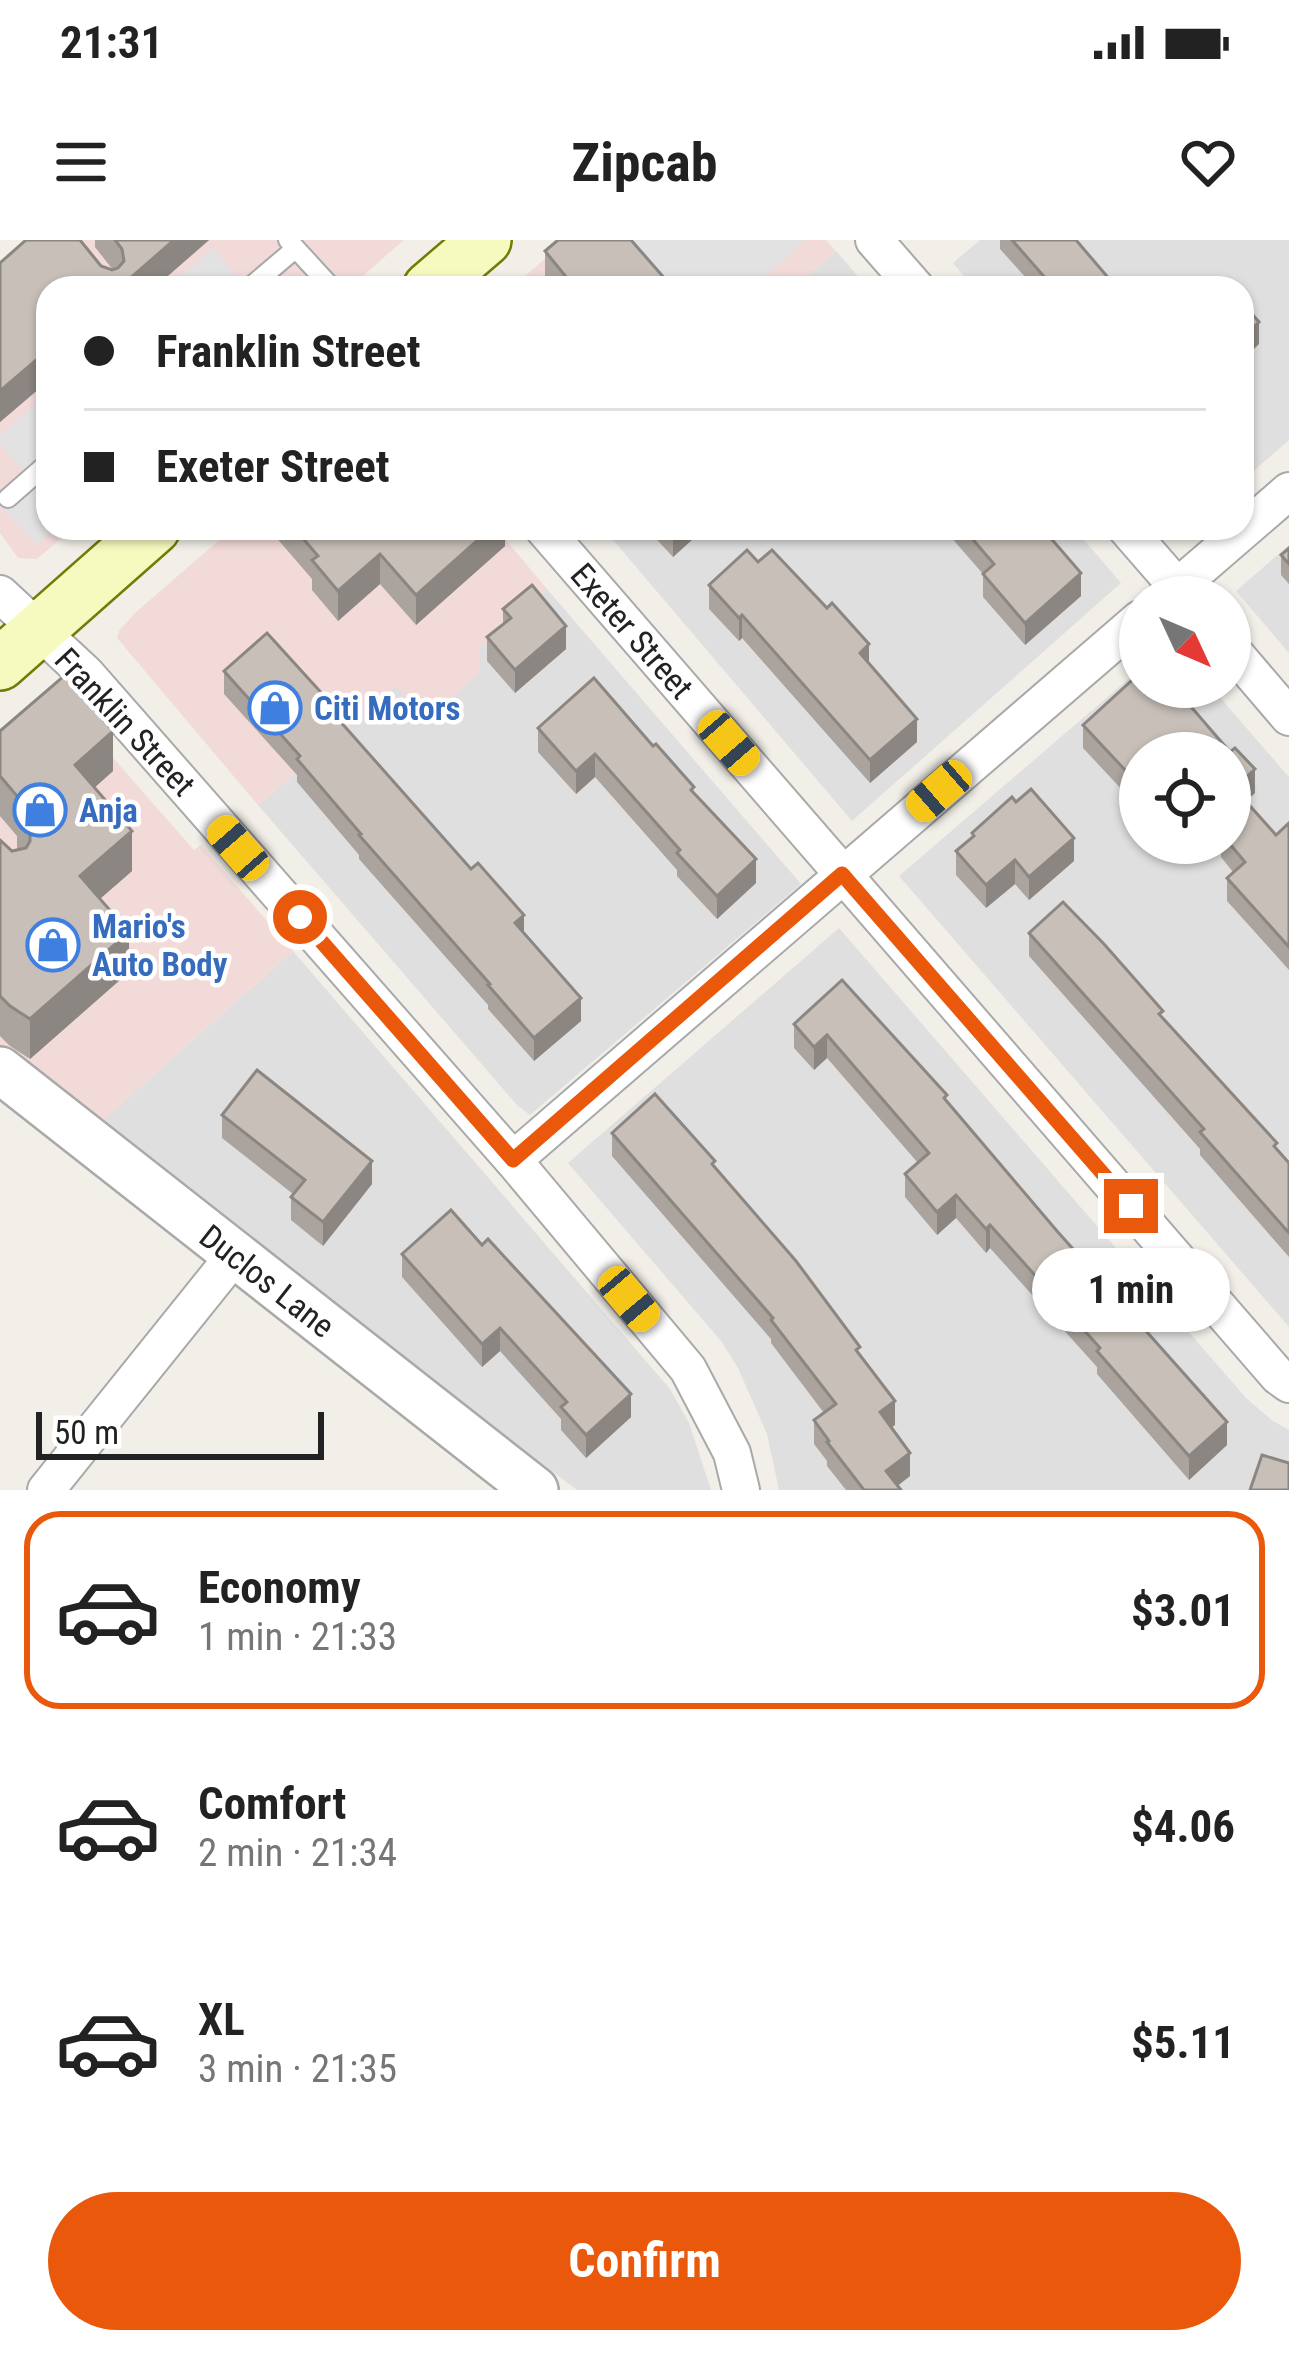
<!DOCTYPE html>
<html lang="en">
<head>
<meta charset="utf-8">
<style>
	body { margin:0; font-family:"Roboto Condensed",sans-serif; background:#f6f6f6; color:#222; height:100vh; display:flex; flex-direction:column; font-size:45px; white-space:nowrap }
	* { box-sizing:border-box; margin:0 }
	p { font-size:39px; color:#767676 }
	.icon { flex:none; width:66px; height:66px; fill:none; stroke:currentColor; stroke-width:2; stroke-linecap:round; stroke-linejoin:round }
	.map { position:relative; height:1250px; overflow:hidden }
	.panel { display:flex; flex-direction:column; background:#fff; flex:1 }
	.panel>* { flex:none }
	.guide { position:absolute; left:36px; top:36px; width:1218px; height:264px; border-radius:36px; box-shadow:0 3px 9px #0004; display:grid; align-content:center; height:264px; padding:0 48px; background:#fff }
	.needle { width:78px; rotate:134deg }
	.controls { position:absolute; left:1119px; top:336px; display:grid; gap:24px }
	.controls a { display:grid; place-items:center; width:132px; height:132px; border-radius:50%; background:#fff; box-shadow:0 3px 9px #0004; font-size:60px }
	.scale { position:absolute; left:36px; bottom:30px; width:288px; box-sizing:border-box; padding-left:12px; border:6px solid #222; border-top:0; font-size:33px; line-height:42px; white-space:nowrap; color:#222; -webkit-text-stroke:9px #fff; paint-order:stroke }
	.end { position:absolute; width:54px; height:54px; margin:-27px; border:15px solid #ea580c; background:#fff; box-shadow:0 0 0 6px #fff }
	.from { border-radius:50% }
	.bubble { position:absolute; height:84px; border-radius:42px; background:#fff; box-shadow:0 3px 9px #0004; font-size:39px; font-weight:700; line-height:84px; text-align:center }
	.car { position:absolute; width:36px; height:72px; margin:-36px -18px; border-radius:15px; box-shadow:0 0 9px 3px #0007; background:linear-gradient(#f5c518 24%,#345 0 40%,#f5c518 0 76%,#345 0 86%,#f5c518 0) }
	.guide b { display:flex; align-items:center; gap:42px; height:114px; font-size:45px }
	.guide b+b { border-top:3px solid #e0e0e0 }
	.guide i { width:30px; height:30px; background:#222 }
	ul { padding:21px 0 0; list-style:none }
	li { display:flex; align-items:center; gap:36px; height:198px; margin:0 24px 18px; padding:0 24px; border:6px solid transparent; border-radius:36px }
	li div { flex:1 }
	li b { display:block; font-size:45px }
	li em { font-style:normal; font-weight:700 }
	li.selected { border-color:#ea580c }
	li>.icon { width:108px; height:108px; stroke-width:1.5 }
	.action { display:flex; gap:24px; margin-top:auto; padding:24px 48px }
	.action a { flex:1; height:138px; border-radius:72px; background:#ea580c; color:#fff; font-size:48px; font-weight:700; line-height:138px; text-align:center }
	.status { display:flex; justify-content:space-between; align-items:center; height:84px; padding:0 60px; background:#fff; direction:ltr }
	.status svg { height:33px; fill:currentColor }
	header { display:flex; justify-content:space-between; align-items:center; height:156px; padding:0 48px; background:#fff; font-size:54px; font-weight:700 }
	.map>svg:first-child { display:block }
</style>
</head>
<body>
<div class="status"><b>21:31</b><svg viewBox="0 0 49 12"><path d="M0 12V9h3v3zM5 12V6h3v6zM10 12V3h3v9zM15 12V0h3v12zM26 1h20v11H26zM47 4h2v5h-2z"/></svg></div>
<header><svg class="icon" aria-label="menu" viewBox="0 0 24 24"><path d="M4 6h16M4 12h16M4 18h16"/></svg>Zipcab<svg class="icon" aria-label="heart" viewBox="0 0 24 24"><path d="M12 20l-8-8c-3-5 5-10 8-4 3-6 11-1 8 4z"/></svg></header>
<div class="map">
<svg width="1289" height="1250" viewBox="0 0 1289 1250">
	<rect width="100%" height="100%" fill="#f2efe9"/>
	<g fill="#e0dfdf" fill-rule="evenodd">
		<path d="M980,0H1289V200L1242,241V48H974L953,23Z"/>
		<path d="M836,11L868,48H793Z"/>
		<path d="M603,288H1074L1121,343L852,581Z"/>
		<path d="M1289,305V413L1236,351Z"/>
		<path d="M547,349L801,644L530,875L517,865L258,565L397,445L427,478L480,408Z"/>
		<path d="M1140,429V447H1211L1289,537V1087L899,636ZM1140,513H1230V603H1140Z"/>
		<path d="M839,688L1246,1158L1273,1181L1289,1190V1250H779L767,1194L738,1128L721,1101L568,923Z"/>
		<path d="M293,711L670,1149L689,1183L711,1250H577L96,886Z"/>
	</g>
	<g fill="#f2dad9">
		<path d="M26,0H404L349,48H48V288H73L37,319L18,318L0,293V22Z"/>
		<path d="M567,0H826L836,11L793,48H511Z"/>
		<path d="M233,288H496L547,349L480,408V433L426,479L396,446L258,565L117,398L119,391L135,373Z"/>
		<path d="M63,461L194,610L201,605L293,711L96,886L0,808V497Z"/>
	</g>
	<g fill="#e2e2e2">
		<path d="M614,0H806L751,48H649Z"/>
		<path d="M213,8L247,48H166Z"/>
		<path d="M48,152V288H56L36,305L1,265L30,238L0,204V195Z"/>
	</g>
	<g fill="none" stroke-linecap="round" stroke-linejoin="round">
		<g stroke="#a9a9a9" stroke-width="22">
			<g id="service">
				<path d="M288,0L332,48"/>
				<path d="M249,48L295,9"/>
				<path d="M8,258L48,223"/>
			</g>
		</g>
		<g stroke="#a9a9a9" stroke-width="40">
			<g id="minor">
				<path d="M874,0L916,48"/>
				<path d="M543,288L1278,1136L1289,1144"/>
				<path d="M1126,288L1186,357"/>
				<path d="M0,354L86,434L513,920L688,1129L732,1213L741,1250"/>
				<path d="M1166,357L1289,251"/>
				<path d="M1230,408L1289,477"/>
				<path d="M513,920L1140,379"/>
				<path d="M46,1250L234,1016"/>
			</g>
		</g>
		<g stroke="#a9a9a9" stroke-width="50">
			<path id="tertiary" d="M0,830L535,1250"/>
		</g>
		<g stroke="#707d05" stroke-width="56">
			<g id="secondary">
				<path d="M429,48L485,0"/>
				<path d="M0,424L154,288"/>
			</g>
		</g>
		<use href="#service" stroke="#fff" stroke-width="18"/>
		<use href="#minor" stroke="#fff" stroke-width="36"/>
		<use href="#tertiary" stroke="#fff" stroke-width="45"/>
		<use href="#secondary" stroke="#f7fabf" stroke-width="51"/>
	</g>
	<g fill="#aba49e">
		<path d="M26,0H80L101,26L112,30H113L95,7V0H209L154,48H48V141L0,182V23Z"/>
		<path d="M1000,0H1076L1117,48H1035L1000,9Z"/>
		<path d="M545,11L673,48H545Z"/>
		<path d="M268,288H505V306L416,385L380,344L338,381L312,350V339Z"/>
		<path d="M646,288H705L673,317Z"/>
		<path d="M943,288H1042L1081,356L1025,405L983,357V334Z"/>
		<path d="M1289,308V344L1281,335V315Z"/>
		<path d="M758,322L869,424L917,502L870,543L742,398L739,401L709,369V345Z"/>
		<path d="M503,369L566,409L515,453L487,421V397L503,384Z"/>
		<path d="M224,431L327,466L524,693L581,781L534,821L488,769V765L359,619V615L297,542V535L224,454Z"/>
		<path d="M1140,433V447H1174L1230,512L1235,508L1255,529V553L1246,561L1276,595L1289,583V730L1227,661V638L1233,632L1221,617V608L1216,603H1230V513H1140V569L1083,508V485Z"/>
		<path d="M538,488L694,553L756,643L717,679L677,636V630L595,537L576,554L538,512Z"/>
		<path d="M0,491L113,531L94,548L132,631L100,659L129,732L30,819L10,806L0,796V600L12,611L17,610V596L0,576Z"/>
		<path d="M972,593L1074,621L1029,660L1015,644L986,668L956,635V611L972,598Z"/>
		<path d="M1029,693L1163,778L1289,923V1017L1200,915V909L1029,716Z"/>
		<path d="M842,740L947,861L1227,1205L1189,1240L1097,1134V1127L990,1008L986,1013L956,978L937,995L905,957V934L918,923L827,818L814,830L794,808V784Z"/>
		<path d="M222,875L372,944L323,1006L291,980V957L293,954L222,898Z"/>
		<path d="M612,893L715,928L860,1116L895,1185L891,1187L910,1236L897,1246L901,1250H846L827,1226V1221L814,1204V1180L824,1173L771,1103V1099L612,916Z"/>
		<path d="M402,1014L631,1177L586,1218L561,1190V1179L500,1111L482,1127L402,1037Z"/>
	</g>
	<g fill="#8b8681">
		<path d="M174,0H209L154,48H119Z"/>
		<path d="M1259,82V104L1242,121V98Z"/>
		<path d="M48,110V141L0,182V151Z"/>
		<path d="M1251,181V203L1242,212V190Z"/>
		<path d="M491,288H505V306L416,385V355Z"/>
		<path d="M673,288H705L673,317Z"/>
		<path d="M380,314V344L338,381V351Z"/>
		<path d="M1081,333V356L1025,405V383Z"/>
		<path d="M742,375V398L739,401V378Z"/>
		<path d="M566,386V409L515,453V430Z"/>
		<path d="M869,404V428L860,413Z"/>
		<path d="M917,479V502L870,543V520Z"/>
		<path d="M113,491V531L75,565V525Z"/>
		<path d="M595,514V537L576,554V531Z"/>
		<path d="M1255,529V553L1234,571V548Z"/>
		<path d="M132,591V631L80,676V636Z"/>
		<path d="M1074,598V621L1029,660V637Z"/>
		<path d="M756,619V643L717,679V656Z"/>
		<path d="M1015,620V644L986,668V645Z"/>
		<path d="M524,675V698L515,683Z"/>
		<path d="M129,692V732L30,819V779Z"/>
		<path d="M581,758V781L534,821V798Z"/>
		<path d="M827,795V818L814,830V807Z"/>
		<path d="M372,921V944L323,1006V982Z"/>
		<path d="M956,955V978L937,995V972Z"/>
		<path d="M990,985V1008L986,1013V989Z"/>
		<path d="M500,1088V1111L482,1127V1104Z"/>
		<path d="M631,1154V1177L586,1218V1195Z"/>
		<path d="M895,1161V1185L880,1196V1172Z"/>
		<path d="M1227,1182V1205L1189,1240V1216Z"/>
		<path d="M910,1213V1236L892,1250L886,1231Z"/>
	</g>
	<g fill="#c7bfb8" stroke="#8b8681" stroke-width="3">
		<path d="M26,0H80L101,26L112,30L118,28L124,21L122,9L115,0H174L119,48H48V110L0,151V23Z"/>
		<path d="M558,0H631L673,48H555L567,38L545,11Z"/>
		<path d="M1012,0H1076L1117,48H1054Z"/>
		<path d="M1242,63L1259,82L1242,98Z"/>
		<path d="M1242,171L1251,181L1242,190Z"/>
		<path d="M294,288H491L416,355L380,314L338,351L312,320L318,316Z"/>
		<path d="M963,288H1042L1081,333L1025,383L983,334L994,324Z"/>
		<path d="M1289,308V324L1281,315Z"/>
		<path d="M747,310L758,322L772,310L827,368L832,363L869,404L860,413L917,479L870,520L742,375L739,378L709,345Z"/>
		<path d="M532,345L566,386L515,430L487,397L511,378L503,369Z"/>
		<path d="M267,393L327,459L323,462L471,629L478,623L524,675L515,683L581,758L534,798L488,745L490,744L359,595L361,594L297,519L300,516L224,431Z"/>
		<path d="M1140,433V447H1174L1230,512L1235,508L1255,529L1234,548L1276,595L1289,583V707L1227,638L1245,622L1229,603L1230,513H1140V546L1083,485Z"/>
		<path d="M65,435L113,491L75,525L132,591L80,636L129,692L30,779L10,766L0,756V600L12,611L26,608L30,601V594L17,579L28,569L0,536V491Z"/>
		<path d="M594,438L653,506L656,504L694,547L691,550L756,619L717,656L677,613L680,610L595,514L576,531L538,488Z"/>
		<path d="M1031,549L1074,598L1029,637L1015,620L986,645L956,611L974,596L972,593L1012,557L1016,562Z"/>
		<path d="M1063,662L1104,704L1163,771L1159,774L1277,903L1274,906L1289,923V993L1200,892L1204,889L1029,693Z"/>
		<path d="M842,740L947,855L944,858L1057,991L1227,1182L1189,1216L1097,1111L1100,1108L990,985L986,989L956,955L937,972L905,934L929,913L827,795L814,807L794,784Z"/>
		<path d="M257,830L372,921L323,982L291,957L305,940L222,875Z"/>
		<path d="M655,854L715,921L712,924L796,1021L860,1107L856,1110L895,1161L880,1172L910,1213L886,1231L901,1250H864L827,1202L829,1201L814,1180L836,1164L771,1080L773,1078L612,893Z"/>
		<path d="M451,970L482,1005L488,999L631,1154L586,1195L561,1167L567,1162L500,1088L482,1104L402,1014Z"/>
		<path d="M1262,1215L1289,1223V1250H1250Z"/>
	</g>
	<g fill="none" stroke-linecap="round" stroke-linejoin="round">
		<path stroke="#ea580c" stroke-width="15" d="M300,677L513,920L842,634L1131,966"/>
	</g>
	<defs>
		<g id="shop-ring" transform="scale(2.7)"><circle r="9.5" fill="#fff" stroke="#3f7fe0" stroke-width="1.5"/><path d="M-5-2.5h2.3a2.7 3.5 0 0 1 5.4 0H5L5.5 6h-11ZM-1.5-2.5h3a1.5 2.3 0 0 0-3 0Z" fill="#3f7fe0"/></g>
	</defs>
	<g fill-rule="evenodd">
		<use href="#shop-ring" x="275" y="468"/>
		<use href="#shop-ring" x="40" y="570"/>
		<use href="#shop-ring" x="53" y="705"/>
	</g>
	<g text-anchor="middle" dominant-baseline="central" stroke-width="9" stroke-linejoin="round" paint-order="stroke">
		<g font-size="33" fill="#222" stroke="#fff">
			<text transform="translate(632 391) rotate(49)">Exeter Street</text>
			<text transform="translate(125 482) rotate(47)">Franklin Street</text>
			<text transform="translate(267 1041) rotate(38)">Duclos Lane</text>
		</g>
		<g font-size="33" font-weight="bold" fill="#366cbe" stroke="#fff" text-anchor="start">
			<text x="314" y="468">Citi Motors</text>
			<text x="79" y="570">Anja</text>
			<text x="92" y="686">Mario's<tspan x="92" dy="38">Auto Body</tspan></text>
		</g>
	</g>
</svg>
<div class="controls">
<a><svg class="needle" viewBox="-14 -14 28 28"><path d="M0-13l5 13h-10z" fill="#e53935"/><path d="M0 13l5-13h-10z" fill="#767676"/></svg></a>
<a><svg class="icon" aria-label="locate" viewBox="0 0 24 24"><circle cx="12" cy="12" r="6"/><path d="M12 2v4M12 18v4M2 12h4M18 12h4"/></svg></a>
</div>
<div class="scale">50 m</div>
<i class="end from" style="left:300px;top:677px"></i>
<i class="end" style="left:1131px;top:966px"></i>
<div class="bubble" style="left:1032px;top:1008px;width:198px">1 min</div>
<i class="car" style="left:729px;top:503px;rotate:139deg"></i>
<i class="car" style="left:939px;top:551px;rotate:229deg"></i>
<i class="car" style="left:238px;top:608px;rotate:319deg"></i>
<i class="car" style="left:629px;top:1059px;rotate:140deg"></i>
<div class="guide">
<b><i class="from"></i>Franklin Street</b>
<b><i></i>Exeter Street</b>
</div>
</div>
<section class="panel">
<ul>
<li class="selected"><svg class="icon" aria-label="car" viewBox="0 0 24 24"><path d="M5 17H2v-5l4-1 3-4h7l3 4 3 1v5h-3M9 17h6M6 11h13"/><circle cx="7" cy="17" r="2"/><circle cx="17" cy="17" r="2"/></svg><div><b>Economy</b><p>1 min · 21:33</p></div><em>$3.01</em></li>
<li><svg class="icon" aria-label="car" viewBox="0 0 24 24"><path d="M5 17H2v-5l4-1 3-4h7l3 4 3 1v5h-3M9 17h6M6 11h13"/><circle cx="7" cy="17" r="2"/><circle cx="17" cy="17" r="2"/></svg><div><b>Comfort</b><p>2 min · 21:34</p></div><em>$4.06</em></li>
<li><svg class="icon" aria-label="car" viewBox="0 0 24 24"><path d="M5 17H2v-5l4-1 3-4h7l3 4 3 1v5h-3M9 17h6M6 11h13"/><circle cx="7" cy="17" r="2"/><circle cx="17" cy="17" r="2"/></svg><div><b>XL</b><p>3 min · 21:35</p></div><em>$5.11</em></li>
</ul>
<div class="action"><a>Confirm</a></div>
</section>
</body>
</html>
